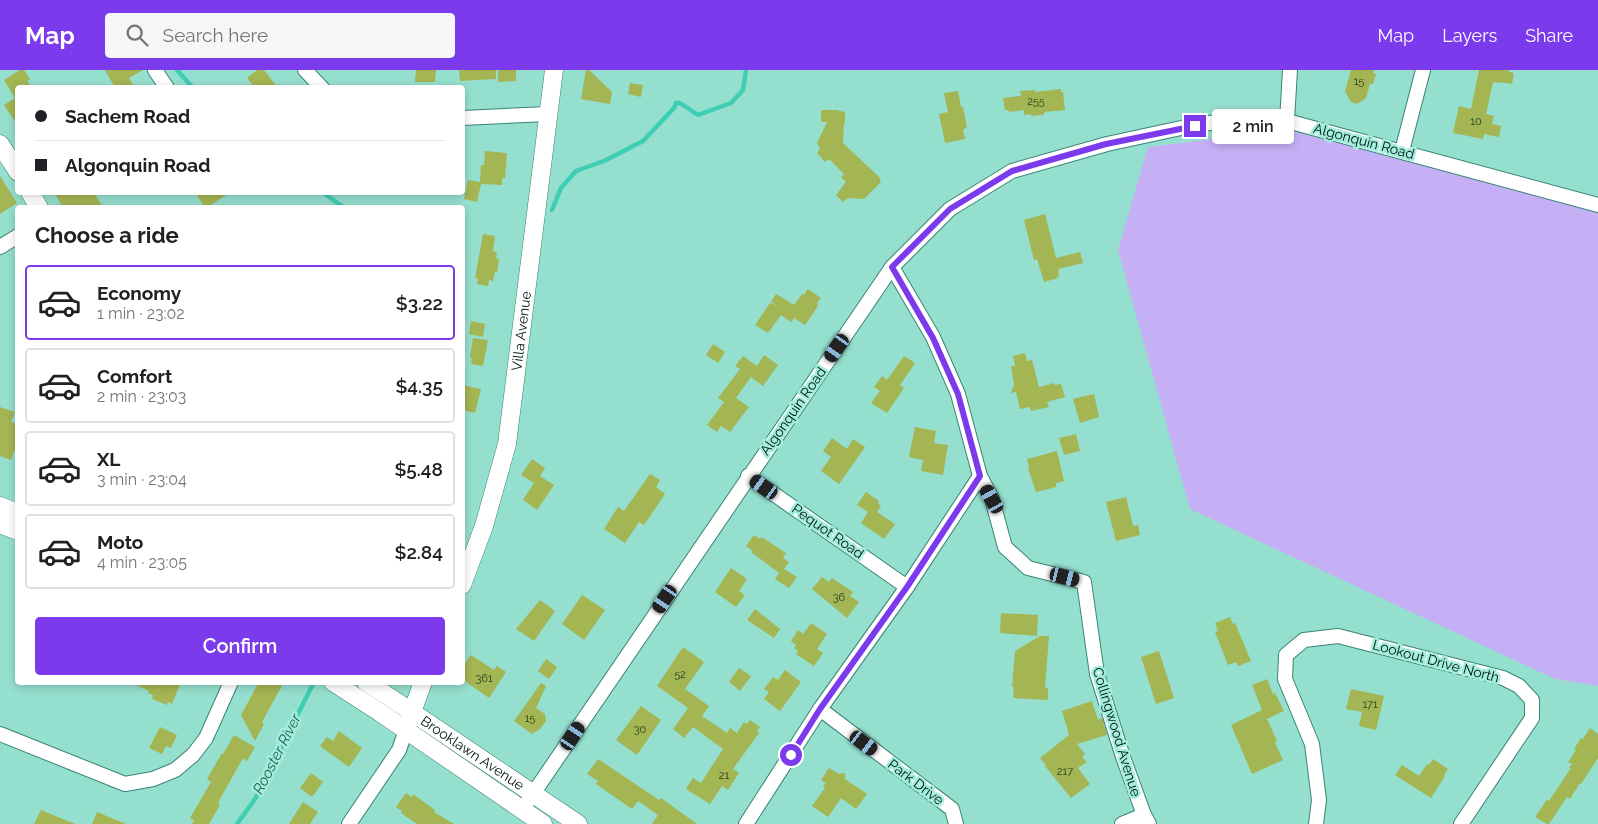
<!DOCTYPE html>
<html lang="en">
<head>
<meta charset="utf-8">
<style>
	body { margin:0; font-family:Raleway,sans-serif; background:#f6f6f6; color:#202124; height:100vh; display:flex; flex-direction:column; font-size:19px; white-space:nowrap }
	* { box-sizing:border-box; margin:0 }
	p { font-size:16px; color:#757577 }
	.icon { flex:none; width:28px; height:28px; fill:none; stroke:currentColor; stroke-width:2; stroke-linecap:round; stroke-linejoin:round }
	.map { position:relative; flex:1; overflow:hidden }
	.sheet { position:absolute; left:15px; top:135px; width:450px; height:480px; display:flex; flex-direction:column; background:#fff; border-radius:5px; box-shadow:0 2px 8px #0003 }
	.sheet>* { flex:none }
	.banner { position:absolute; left:15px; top:15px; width:450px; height:110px; border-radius:5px; box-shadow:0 2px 8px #0003; display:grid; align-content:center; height:110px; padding:0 20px; background:#fff }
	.end { position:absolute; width:22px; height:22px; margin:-11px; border:6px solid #7c3aed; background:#fff; box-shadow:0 0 0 2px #fff }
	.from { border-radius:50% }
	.bubble { position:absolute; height:35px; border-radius:5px; background:#fff; box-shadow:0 2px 8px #0003; font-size:16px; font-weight:600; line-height:35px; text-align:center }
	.car { position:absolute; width:15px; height:30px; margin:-15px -8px; border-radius:6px; box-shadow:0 0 4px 1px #0007; background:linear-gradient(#222 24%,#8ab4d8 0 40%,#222 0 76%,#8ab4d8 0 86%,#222 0) }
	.banner b { display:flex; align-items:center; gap:18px; height:48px; font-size:19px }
	.banner b+b { border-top:1px solid #e0e0e0 }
	.banner i { width:12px; height:12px; background:#202124 }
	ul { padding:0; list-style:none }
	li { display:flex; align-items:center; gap:15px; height:75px; margin:0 10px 8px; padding:0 10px; border:2px solid #e0e0e0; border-radius:5px }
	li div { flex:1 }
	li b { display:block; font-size:19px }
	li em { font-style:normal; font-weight:600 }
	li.on { border-color:#7c3aed }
	li>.icon { width:45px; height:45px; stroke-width:1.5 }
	h2 { padding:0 20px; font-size:22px; line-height:60px }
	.action { display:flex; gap:10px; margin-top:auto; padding:10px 20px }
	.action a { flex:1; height:58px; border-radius:5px; background:#7c3aed; color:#fff; font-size:20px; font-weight:600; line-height:58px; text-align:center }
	header { display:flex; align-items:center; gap:30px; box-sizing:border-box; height:70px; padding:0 25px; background:#7c3aed; color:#fff }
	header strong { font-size:24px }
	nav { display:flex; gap:28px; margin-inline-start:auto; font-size:18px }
	.search { width:350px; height:45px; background:#f6f6f6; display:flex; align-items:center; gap:12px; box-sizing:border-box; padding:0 18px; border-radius:5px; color:#757577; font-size:19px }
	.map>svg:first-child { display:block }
</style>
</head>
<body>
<header>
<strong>Map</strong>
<div class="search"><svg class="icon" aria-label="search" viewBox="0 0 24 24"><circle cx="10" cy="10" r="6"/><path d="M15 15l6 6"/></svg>Search here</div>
<nav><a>Map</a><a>Layers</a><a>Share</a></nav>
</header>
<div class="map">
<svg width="1598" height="754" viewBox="0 0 1598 754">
	<rect width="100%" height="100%" fill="#95dfce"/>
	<path fill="#c5b0f6" d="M1289,60L1598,142V616L1555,609L1190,439L1118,180L1148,77Z"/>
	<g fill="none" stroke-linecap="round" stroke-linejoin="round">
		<g stroke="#3eceb4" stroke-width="4.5">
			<path d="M177,0L193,18"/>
			<path d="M322,122L345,138"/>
			<path d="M552,140L561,118L576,101L604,91L643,71L674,38L676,33H680L698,45L731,33L743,20L746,0"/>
			<path d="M237,754L255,729L314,612"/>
		</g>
	</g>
	<g fill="#a4b553">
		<path d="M20,0H24L30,9L27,11L32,18H18V56L4,35L15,28L4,10Z"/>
		<path d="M105,0H143L129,8L135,18H115Z"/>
		<path d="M257,0H264L278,18H255L247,8Z"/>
		<path d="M416,0H436L435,12H415Z"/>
		<path d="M459,0H496V9L460,11Z"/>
		<path d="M498,0H516V11L498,12Z"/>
		<path d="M586,0H589L612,22L610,34L581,29Z"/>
		<path d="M1351,0H1374L1373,3L1376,4L1373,14H1370L1366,28L1357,34L1351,32L1345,21Z"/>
		<path d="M1479,0H1509V2L1514,3L1512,14L1499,12V13L1493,12L1486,44L1494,46L1492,54L1501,56L1499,67L1484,64L1483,69L1453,63L1459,36L1471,39Z"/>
		<path d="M630,13L643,15L641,27L628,24Z"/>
		<path d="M1061,19V22H1063L1065,40L1045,42L1043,45L1031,46V44L1024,45V40L1009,42L1008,40H1005L1003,28L1021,26L1020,21L1035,20V22Z"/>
		<path d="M958,21L961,37H963L967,58L963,59L965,69L945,73L939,44L948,42L944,23Z"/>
		<path d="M821,40H839V41L845,42V53L844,54L843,73L879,107L881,112L864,129L848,128L843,132L836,125L846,112L841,107L844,104L829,89L825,92L817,83L820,79L817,73L827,52H821Z"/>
		<path d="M485,81L507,83L505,108H502V115L481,114L477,132L464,129L468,110L480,112L481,95H484Z"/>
		<path d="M0,106L17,133L0,144Z"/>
		<path d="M54,122H93L104,138H63Z"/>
		<path d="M195,122H231L206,138H205Z"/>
		<path d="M1045,144L1056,188L1080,182L1083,193L1058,199L1059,206H1057L1058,208L1044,212L1037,189L1034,190L1024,150Z"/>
		<path d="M483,164L495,166L493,181L497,182L496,188L499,189L497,202H495L493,211L489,210L488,216L477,214L478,209L475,208Z"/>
		<path d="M808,219L821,228L817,233L818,236L805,255L794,248L791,252L781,245L768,263L755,255L770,233L776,235L771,232L776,224L794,235L802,224L804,225Z"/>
		<path d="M471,251L485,254L483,267L469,264Z"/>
		<path d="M473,268L488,270L483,296L471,294L472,289L470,287Z"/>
		<path d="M713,274L725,282L718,293L706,285Z"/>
		<path d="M1025,283L1027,291L1032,290L1039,317L1054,313L1055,315L1061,314L1065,327L1047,332L1049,337L1031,341L1030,337L1020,339L1016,322L1011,323L1014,315L1011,296H1015L1013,286Z"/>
		<path d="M764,285L778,295L763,316L751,307L736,328L749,337L730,362L721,356L717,362L707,355L724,332L718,328L740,299L735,296L743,286L757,296Z"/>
		<path d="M904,286L915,293L900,315L904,318L887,343L871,333L880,321L874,317L882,306L887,310Z"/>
		<path d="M462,315L481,319L475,343L462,340Z"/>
		<path d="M1094,324L1099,347L1080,353L1073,329Z"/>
		<path d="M0,337L15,342L11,352L18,354V371L11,390L0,386Z"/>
		<path d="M915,357L936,361L934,373L948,375L943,405L921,401L923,390L909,387Z"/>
		<path d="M1076,364L1080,381L1064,385L1059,368Z"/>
		<path d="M832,368L847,379L853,369L865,377L839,414L821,401L831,387L823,381Z"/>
		<path d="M1057,381L1064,411L1056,413V417L1036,422L1028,398L1029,397L1027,389Z"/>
		<path d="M532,389L545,398L540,406L554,415L537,440L523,430L534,413L521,405Z"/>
		<path d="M650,404L660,410L656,417L665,424L644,455L639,452L625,473L604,459L618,437L624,441Z"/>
		<path d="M866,422L879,431L878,434L881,436L877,442L895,454L884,469L861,453L868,442L857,435Z"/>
		<path d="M1126,427L1133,456L1138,455L1140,465L1116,471L1106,432Z"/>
		<path d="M754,465L760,469L762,467L786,483L783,488L789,492L784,499L797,507L789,518L775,509L779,503L751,482L753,481L746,476Z"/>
		<path d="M731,498L747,509L739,521L745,525L736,537L715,522Z"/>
		<path d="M822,507L829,512L832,508L853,522L850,526L859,532L847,548L812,519Z"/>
		<path d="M582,525L605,540L584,570L562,554Z"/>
		<path d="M540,530L555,541L534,571L516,559Z"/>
		<path d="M755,539L780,559L774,568L747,550Z"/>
		<path d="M1001,543L1038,545L1037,566L1000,563Z"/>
		<path d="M1230,547L1233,554L1235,553L1251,591L1238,596L1236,592L1228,595L1215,562L1218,561L1215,553Z"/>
		<path d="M811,553L827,564L817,579L823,583L814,596L796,584L798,581L794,578L796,575L791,571L798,560L803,564Z"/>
		<path d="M1040,566H1049L1045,618H1048V630L1013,628L1014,617H1012L1015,581Z"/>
		<path d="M683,577L704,592L685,619L709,636L702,646L727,663L730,658L737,663L744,652L747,654L750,650L760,657L757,661L759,663L733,699L739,703L728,720L722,716L710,734L686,719L693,708L701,713L723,679L693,657L684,668L673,659L688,638L657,616Z"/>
		<path d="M1159,581L1174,628L1156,634L1141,587Z"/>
		<path d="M471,585L494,600L497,596L506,602L489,628L462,609V597Z"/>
		<path d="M546,589L557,597L549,609L538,601Z"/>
		<path d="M739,598L751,606L740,621L729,612Z"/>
		<path d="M785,600L801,612L780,641L764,629L769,622L764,619L773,607L778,610Z"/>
		<path d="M1267,609L1273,624L1275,623L1284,641L1267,649L1277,671L1275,673L1283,690L1252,704L1231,655L1262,640L1252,615Z"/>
		<path d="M129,612H181L172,634L168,632L167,635L152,629L153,625L148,623L149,621Z"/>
		<path d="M259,612H284L262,652L264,654L255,671L241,645Z"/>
		<path d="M541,613L546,616L536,638L545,644L546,651L540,659L532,664L514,651Z"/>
		<path d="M1351,619L1384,626L1376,660L1359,656L1362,642L1346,639Z"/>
		<path d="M1092,631L1098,650L1102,648L1107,665L1077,674L1085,684L1082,687L1087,692L1078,698L1090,714L1071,728L1045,696L1046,695L1040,688L1069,665L1062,641Z"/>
		<path d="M641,636L661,650L637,685L616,670Z"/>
		<path d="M160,657L177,665L171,678L166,676L162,684L149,678Z"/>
		<path d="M1590,658L1598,664V688L1581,714L1580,713L1570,729L1567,727L1549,754H1547L1535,747L1547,730L1549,731L1571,698H1569L1572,694L1568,692L1576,680L1574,679L1581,668L1583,669Z"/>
		<path d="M339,661L362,678L349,697L320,676L327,667L333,671Z"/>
		<path d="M234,665L255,677L247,691L243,688L220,729L218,734L220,735L209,754H192L194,750L190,748L211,712L207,709L222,683L223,684Z"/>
		<path d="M598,689L659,730L661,728L697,754H652L658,745L638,731L632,739L596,714L598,711L587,704Z"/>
		<path d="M1433,689L1448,699L1444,705L1445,706L1431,728L1395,705L1402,695L1419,706L1427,694L1429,695Z"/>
		<path d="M829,698L839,704L845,703V709L867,724L856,739L841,728L828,747L812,736L825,718L823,716L826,713L821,710Z"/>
		<path d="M311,703L323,712L312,727L300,718Z"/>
		<path d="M406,723L412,727L413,724L435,740L434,742L454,754H417L401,743L402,741L396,737Z"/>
		<path d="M303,732L318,742L310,754H289Z"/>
		<path d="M41,740L75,754H34Z"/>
		<path d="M97,742L126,754H92Z"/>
	</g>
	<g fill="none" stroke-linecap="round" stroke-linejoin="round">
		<g stroke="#398475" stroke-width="16">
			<g id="minor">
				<path d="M155,0L167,18"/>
				<path d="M305,0L322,18"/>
				<path d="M462,48L548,44"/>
				<path d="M1287,51L1290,0"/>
				<path d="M1402,81L1423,0"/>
				<path d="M0,177L18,166"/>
				<path d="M892,197L933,267L958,324L980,406L992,429L1005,477L1028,498L1084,512L1097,604L1123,687L1144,745L1149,754"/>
				<path d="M748,406L907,517"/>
				<path d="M820,639L952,739L956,754"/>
				<path d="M0,664L125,714L153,709L175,700L193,685L206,668L231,612"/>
				<path d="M522,740L892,197L950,139L1012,101L1107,74L1195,55L1239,49L1287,51L1598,135"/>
				<path d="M349,754L399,680L406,660"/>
				<path d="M746,754L820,639L907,517L980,406"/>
				<path d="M1122,754L1144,745"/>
				<path d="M1316,754L1319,730L1312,674L1285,609L1286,585L1304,570L1338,566L1503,608L1519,616L1532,630V648L1461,754"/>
			</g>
		</g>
		<g stroke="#398475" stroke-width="19">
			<g id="major">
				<path d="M0,74L18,102"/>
				<path d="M30,122L39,138"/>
				<path d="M0,436L18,443"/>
				<path d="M0,454L18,461"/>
				<path id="s1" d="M462,515L484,456L507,374L554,0"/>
				<path d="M333,612L381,643L543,754"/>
				<path id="s2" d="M366,612L394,630L578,754"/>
				<path d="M408,653L423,612"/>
			</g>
		</g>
		<use href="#minor" stroke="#fff" stroke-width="14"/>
		<use href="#major" stroke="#fff" stroke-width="18"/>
	</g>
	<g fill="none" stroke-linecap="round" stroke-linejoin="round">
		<path stroke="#7c3aed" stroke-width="6" d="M791,685L820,639L907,517L980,406L958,324L933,268L892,197L950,139L1012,101L1106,74L1195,56"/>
	</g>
	<g text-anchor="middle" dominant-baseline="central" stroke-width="5" stroke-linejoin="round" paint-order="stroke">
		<g font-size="11" fill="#293d21">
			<text x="1359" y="11">15</text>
			<text x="1036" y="31">255</text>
			<text x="1476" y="51">10</text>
			<text x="839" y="527">36</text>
			<text x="680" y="604">52</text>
			<text x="484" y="608">361</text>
			<text x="1370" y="634">171</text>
			<text x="530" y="648">15</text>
			<text x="640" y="659">30</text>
			<text x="1065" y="701">217</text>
			<text x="724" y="705">21</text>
		</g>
		<g font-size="14" fill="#001510" stroke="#a2eddb">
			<text transform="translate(1364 71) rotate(15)">Algonquin Road</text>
			<text stroke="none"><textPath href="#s1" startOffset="262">Villa Avenue</textPath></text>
			<text transform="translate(793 341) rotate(-55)">Algonquin Road</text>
			<text transform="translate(828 461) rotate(35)">Pequot Road</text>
			<text transform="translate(1436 591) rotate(15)">Lookout Drive North</text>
			<text transform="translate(1117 662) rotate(73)">Collingwood Avenue</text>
			<text stroke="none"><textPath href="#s2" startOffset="128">Brooklawn Avenue</textPath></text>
			<text transform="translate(916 712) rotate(37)">Park Drive</text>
		</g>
		<g font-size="15" font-style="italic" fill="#275f54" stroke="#a2eddb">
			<text transform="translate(277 684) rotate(-63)">Rooster River</text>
		</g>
	</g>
</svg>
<i class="end from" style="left:791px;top:685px"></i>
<i class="end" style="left:1195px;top:56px"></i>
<div class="bubble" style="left:1212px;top:39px;width:82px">2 min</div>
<i class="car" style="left:837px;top:278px;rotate:215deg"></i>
<i class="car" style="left:764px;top:417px;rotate:305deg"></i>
<i class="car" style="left:992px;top:429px;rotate:331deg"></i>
<i class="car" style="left:1065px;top:507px;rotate:104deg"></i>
<i class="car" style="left:665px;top:529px;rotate:214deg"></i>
<i class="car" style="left:573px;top:666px;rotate:34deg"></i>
<i class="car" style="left:864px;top:673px;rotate:127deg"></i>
<div class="banner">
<b><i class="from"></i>Sachem Road</b>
<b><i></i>Algonquin Road</b>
</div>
<section class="sheet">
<h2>Choose a ride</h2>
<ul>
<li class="on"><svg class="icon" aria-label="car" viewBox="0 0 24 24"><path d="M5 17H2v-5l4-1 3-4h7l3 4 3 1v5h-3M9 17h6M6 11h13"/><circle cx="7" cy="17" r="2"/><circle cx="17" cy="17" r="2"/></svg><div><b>Economy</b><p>1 min · 23:02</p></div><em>$3.22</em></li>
<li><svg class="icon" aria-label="car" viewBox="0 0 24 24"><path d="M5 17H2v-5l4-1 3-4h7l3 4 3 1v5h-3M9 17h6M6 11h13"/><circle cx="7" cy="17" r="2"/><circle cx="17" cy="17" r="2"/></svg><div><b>Comfort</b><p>2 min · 23:03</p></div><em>$4.35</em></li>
<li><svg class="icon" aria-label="car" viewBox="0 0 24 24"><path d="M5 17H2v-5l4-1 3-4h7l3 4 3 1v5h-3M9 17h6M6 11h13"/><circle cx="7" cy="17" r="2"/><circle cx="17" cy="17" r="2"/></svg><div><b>XL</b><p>3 min · 23:04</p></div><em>$5.48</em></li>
<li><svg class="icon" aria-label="car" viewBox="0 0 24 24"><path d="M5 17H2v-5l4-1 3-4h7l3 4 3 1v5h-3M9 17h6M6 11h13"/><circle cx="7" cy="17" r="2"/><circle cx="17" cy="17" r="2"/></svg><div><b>Moto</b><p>4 min · 23:05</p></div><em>$2.84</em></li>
</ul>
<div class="action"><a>Confirm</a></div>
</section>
</div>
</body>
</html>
